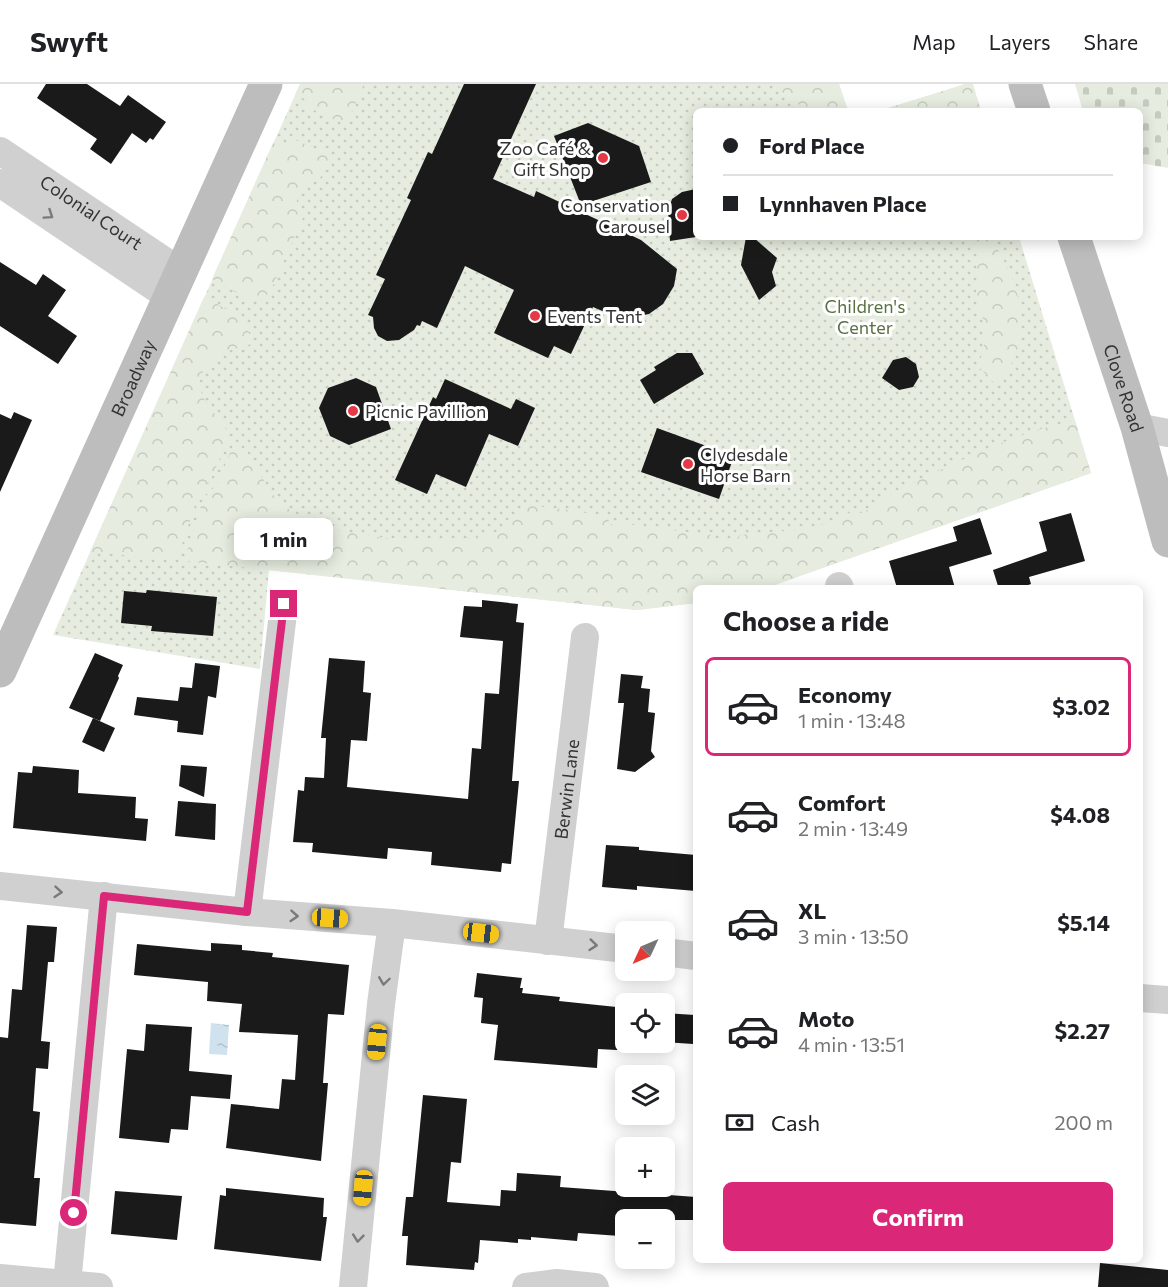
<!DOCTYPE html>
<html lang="en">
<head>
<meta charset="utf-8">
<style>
	body { margin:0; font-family:Commissioner,sans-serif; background:#f6f6f6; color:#202124; height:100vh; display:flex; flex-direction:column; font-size:22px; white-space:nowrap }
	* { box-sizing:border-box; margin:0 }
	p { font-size:20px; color:#757577 }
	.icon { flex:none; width:33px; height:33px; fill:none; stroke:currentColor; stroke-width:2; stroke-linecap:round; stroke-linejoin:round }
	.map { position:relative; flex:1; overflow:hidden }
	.details { position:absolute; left:693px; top:501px; width:450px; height:678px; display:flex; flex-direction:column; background:#fff; border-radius:9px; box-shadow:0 3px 15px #0003 }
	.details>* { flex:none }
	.hud { position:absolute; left:693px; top:24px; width:450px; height:132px; border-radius:9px; box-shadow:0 3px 15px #0003; display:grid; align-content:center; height:132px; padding:0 30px; background:#fff }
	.needle { width:39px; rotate:226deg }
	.fabs { position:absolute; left:615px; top:837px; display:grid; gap:12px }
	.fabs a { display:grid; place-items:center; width:60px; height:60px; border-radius:9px; background:#fff; box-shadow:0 3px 15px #0003; font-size:30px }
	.end { position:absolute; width:27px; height:27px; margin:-14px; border:8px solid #db2777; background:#fff; box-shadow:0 0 0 3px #fff }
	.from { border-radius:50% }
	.bubble { position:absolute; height:42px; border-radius:9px; background:#fff; box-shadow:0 3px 15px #0003; font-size:20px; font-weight:700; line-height:42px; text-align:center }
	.car { position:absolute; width:18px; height:36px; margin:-18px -9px; border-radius:8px; box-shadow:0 0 4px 2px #0007; background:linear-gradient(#f5c518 24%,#345 0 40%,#f5c518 0 76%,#345 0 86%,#f5c518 0) }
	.hud b { display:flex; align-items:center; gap:21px; height:57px; font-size:22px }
	.hud b+b { border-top:2px solid #e0e0e0 }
	.hud i { width:15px; height:15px; background:#202124 }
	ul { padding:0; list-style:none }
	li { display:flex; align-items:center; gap:18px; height:99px; margin:0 12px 9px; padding:0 18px; border:3px solid transparent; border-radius:9px }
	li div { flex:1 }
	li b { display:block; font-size:22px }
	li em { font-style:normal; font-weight:700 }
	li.on { border-color:#db2777 }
	li>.icon { width:54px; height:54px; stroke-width:1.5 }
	h2 { padding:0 30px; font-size:27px; line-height:72px }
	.pay { display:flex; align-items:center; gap:15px; height:66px; padding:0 30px; font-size:22px }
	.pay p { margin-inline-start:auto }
	.primary-button { display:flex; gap:12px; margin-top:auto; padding:12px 30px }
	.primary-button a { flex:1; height:69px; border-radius:9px; background:#db2777; color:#fff; font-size:24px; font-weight:700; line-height:69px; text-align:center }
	header { display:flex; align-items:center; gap:36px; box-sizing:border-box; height:84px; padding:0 30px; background:#fff; border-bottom:2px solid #e0e0e0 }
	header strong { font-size:28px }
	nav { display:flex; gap:33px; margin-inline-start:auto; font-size:21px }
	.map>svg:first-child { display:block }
</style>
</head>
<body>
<header>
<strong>Swyft</strong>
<nav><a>Map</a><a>Layers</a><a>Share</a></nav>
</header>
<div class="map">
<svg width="1168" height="1203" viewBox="0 0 1168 1203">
	<defs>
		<pattern id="grass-dots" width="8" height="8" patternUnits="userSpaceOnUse" patternTransform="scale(1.5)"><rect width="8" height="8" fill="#e6ecdf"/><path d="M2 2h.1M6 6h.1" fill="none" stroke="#c6cbc0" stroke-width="1.8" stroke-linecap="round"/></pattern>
		<pattern id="forest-crowns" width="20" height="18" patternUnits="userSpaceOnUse" patternTransform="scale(1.5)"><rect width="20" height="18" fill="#e6ecdf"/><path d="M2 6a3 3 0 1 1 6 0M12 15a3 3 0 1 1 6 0" fill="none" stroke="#c6cbc0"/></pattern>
		<pattern id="cemetery-stones" width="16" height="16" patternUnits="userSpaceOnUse" patternTransform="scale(1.5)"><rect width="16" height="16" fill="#e6ecdf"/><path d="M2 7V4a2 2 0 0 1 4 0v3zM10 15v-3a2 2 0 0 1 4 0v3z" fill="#c6cbc0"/></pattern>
		<pattern id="water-ripples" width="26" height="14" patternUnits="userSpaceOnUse" patternTransform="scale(1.5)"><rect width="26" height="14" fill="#cfe2ee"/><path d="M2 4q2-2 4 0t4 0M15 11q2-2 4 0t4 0" fill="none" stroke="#b2c2cd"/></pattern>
	</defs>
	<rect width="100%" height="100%" fill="#fff"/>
	<path fill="url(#grass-dots)" d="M300,0H839L848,27H696V153H1019L1091,389L766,504H696V519L637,526L269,486L260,585L53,551Z"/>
	<g fill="url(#forest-crowns)">
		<path d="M300,0H364L346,41L305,22L307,16L295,11Z"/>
		<path d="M772,0H839L848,27H807Z"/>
		<path d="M965,0H973L981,27H878Z"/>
		<path d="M291,54L331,71L321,93L304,102L297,109V119L303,134L271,206L264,214L250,216L212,195L273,59L287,65Z"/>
		<path d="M971,153H992C996,165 1004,175 1009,187C1027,229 1028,266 996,301L978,282C985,264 987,250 982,231C980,226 976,220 976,214C975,194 982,171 971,153Z"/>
		<path d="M204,213C223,224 251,234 251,260C240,264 226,266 216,273C195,288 196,307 211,325C219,336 224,339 229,352L212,393L197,415L177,476L90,468Z"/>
		<path d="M1075,337L1091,389L766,504H696V519L637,526L185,477L203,415L218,399L235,356C240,362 246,367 251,373C261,388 267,407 281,419C296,433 320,441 339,446C375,456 465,462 499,447C510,442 517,430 524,421C553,424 581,426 609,435L608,439L618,442L620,437L636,441L635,445L644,447L646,443L712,451L717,456H735L740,451L796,446L824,440L854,427L861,429L876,422L877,417C903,403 930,391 957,378C995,361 1033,344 1075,337Z"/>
	</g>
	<path fill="url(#cemetery-stones)" d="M1075,0H1168V84L1140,79V27H1083Z"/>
	<path fill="url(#water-ripples)" d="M211,939L229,941L227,971L209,970Z"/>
	<g fill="#1a1a1a">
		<path d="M46,0H87L120,22L128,11L166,38L153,56L150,54L146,59L132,49L111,80L90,65L97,55L37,14Z"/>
		<path d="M464,0H536L493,95L534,113L536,107L641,156L677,185L674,202L663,220L649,230L628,234L614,232L593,223L571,270L554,262L548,274L494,249L514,206L465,182L437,244L422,237L420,242L417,241L414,246L399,256L387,257L378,252L374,244L373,233L368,231L385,195L376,191L411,116L407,114L418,90L428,68L432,70Z"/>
		<path d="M588,39L639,62L651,98L581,121L554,52Z"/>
		<path d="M696,105V153L670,157L668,127L672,115L682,108Z"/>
		<path d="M746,153H753L777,174L772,188L776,202L759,216L741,181Z"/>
		<path d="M0,178L36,201L43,190L66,206L48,232L77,252L58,280L0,242Z"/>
		<path d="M677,269H692L704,290L654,320L640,296L656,286L654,283Z"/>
		<path d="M906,273L916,280L919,293L913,303L899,306L882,294L893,276Z"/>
		<path d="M356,294L376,303L391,345L349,361L330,352L319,324L328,304Z"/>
		<path d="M445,295L511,325L516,315L535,324L518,362L489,350L466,403L436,390L427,410L395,396L433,313L436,315Z"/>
		<path d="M14,328L32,336L0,408V330L11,335Z"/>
		<path d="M657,344L734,372L719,415L641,388Z"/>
		<path d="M1071,429L1085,477L1029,493L1031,500L1020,504H1004L1003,501L998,502L993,486L1047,467L1039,438Z"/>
		<path d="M980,434L992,470L949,483L955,504H897L889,477L957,457L953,443Z"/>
		<path d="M147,506L217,513L213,552L151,547L152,542L121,539L124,507L146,509Z"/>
		<path d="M482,516L518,520L516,538L524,539L512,697H519L511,780L502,779L501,788L431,781L432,768L388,764L387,775L312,768L313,759L293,758L298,706L304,707L305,693L324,694L326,654H321L329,574L365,577L363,608L371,609L367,657L351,656L347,703L468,715L472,664L481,665L485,609L499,610L503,557L460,553L464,522L482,523Z"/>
		<path d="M95,569L123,581L118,592L119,594L100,637L69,624Z"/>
		<path d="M195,579L220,582L216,614L208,612L203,651L177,648L178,637L134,631L137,613L178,617L180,603L192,604Z"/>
		<path d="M621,590L643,592L641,604L650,605L648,628L655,629L651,667L655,673L635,688L617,685L624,619H618Z"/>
		<path d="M93,634L115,644L104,668L82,658Z"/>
		<path d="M181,681L207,683L204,713L179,702Z"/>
		<path d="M33,682L79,686L78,709L136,713L135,734L148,735L146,757L13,744L18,688L32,689Z"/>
		<path d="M178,717L216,720L215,756L175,752Z"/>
		<path d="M606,761L639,763V766L696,771V807L637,802V806L602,803Z"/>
		<path d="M27,841L57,843L54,878H48L41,957L50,958L48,985L36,984L33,1027L40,1028L34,1094H40L36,1142L0,1139V953L8,954L12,905L22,906Z"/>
		<path d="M211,859L242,861V866L273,869L272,873L349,881L344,931L328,930L323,999H328L321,1077L226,1064L231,1020L279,1025L282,995L295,996L298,951L239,948L242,920L207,917L208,898L134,891L137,860L211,867Z"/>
		<path d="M477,889L522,894L520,904H523L522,909L560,913L559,917L626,924V958H635V967L598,965L597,984L494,976L498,941L481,939L483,914L474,913Z"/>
		<path d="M664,929L695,931L693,960L664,958Z"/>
		<path d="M146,940L192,943L189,987L232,991L230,1015L191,1012L188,1046L171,1045L169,1059L119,1054L127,965L144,967Z"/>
		<path d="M423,1011L467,1015L461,1079L451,1078L447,1118L500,1122L501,1106L516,1107L517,1089L561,1092L560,1103L696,1113V1136H621L620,1152L578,1149L577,1157L531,1153V1156L518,1155V1159L480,1156L478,1179L475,1178L474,1186L406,1181L408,1152H402L406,1113H413Z"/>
		<path d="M226,1104L324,1114L323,1133H327L321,1177L214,1165L220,1111L226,1112Z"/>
		<path d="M115,1107L182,1112L177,1156L111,1150Z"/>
		<path d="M1100,1179L1168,1186V1203H1098Z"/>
	</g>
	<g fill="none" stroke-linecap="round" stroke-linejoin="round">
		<g stroke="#d0d0d0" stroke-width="28">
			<path id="s1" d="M0,67L181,188"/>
			<path d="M0,99L169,213"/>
			<path d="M1137,343L1168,349"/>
			<path d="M839,502L840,504"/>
			<path d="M0,802L247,828L392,839L626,865"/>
			<path d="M247,828L284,521"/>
			<path id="s2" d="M548,857L585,553"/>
			<path d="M664,868L696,872"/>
			<path d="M1140,914L1168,916"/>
			<path d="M0,1194L99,1203"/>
			<path d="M67,1200L104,812"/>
			<path d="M353,1203L381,920L392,839"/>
			<path d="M526,1203L557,1199L595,1203"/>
		</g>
		<g stroke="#bdbdbd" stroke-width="33">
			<path d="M1025,0L1034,27"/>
			<path id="s3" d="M1074,153L1137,343L1168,457"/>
			<path id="s4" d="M0,587L266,0"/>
		</g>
	</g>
	<defs><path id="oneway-chevron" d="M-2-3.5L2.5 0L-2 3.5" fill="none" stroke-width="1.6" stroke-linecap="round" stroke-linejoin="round" transform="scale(1.5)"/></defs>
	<g stroke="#7a7a7a">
		<use href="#oneway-chevron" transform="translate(49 131) rotate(34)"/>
		<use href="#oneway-chevron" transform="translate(58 808) rotate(5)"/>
		<use href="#oneway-chevron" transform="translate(294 832) rotate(4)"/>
		<use href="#oneway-chevron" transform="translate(593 861) rotate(6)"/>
		<use href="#oneway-chevron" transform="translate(384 897) rotate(98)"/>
		<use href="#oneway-chevron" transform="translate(358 1154) rotate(96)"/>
	</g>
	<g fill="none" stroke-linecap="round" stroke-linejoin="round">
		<path stroke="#db2777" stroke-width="8" d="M74,1129L104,812L247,828L284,520"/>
	</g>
	<g fill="#e63946" stroke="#fff" stroke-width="2">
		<circle cx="603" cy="74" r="6"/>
		<circle cx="682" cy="131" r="6"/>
		<circle cx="535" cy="232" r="6"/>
		<circle cx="353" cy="327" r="6"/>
		<circle cx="688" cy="380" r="6"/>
	</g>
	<g text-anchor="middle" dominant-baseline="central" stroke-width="6" stroke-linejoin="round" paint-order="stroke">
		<g font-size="18" fill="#333" stroke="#fff" text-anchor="start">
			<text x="591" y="64" text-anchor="end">Zoo Café &amp;<tspan x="591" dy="21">Gift Shop</tspan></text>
			<text x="670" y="121" text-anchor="end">Conservation<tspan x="670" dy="21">Carousel</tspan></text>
			<text x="547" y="232">Events Tent</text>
			<text x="365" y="327">Picnic Pavillion</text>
			<text x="700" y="370">Clydesdale<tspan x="700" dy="21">Horse Barn</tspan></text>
		</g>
		<g font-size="18" fill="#333" stroke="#fff">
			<text stroke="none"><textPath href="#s1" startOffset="110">Colonial Court</textPath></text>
			<text stroke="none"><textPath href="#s4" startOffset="322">Broadway</textPath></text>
			<text stroke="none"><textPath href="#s3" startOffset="159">Clove Road</textPath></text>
			<text stroke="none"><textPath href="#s2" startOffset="153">Berwin Lane</textPath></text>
		</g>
		<g font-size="18" fill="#56703f" stroke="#fff">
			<text x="865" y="222">Children's<tspan x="865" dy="21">Center</tspan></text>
		</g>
	</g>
</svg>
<div class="fabs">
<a><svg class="needle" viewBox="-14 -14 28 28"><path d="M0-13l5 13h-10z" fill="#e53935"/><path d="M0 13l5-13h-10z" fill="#757577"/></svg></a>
<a><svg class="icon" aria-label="locate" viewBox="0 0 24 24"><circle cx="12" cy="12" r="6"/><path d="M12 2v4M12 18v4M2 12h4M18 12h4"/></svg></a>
<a><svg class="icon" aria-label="layers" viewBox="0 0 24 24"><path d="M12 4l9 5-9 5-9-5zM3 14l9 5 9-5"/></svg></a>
<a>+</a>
<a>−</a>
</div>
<i class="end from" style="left:74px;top:1129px"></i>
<i class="end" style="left:284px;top:520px"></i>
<div class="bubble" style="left:234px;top:434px;width:99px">1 min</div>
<i class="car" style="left:330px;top:834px;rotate:94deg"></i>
<i class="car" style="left:481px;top:849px;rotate:97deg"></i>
<i class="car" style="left:377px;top:958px;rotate:186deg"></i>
<i class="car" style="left:363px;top:1104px;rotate:185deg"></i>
<div class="hud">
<b><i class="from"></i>Ford Place</b>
<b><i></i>Lynnhaven Place</b>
</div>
<section class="details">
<h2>Choose a ride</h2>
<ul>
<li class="on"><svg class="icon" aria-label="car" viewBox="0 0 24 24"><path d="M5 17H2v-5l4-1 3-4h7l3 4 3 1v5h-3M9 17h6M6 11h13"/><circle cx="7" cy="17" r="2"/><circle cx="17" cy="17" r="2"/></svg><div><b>Economy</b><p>1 min · 13:48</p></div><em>$3.02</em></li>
<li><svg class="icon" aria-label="car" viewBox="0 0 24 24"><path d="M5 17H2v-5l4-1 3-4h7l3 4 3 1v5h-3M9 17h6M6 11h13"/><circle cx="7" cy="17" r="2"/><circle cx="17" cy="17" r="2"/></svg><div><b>Comfort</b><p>2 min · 13:49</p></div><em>$4.08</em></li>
<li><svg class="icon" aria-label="car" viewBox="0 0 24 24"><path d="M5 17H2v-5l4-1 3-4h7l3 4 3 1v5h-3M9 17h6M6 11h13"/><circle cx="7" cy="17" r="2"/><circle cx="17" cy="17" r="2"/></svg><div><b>XL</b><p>3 min · 13:50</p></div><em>$5.14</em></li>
<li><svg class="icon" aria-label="car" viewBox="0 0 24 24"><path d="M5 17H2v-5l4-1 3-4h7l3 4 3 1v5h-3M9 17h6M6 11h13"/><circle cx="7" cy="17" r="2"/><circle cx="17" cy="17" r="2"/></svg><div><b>Moto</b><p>4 min · 13:51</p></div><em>$2.27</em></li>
</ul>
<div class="pay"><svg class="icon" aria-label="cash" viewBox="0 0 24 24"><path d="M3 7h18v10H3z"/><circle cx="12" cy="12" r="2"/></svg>Cash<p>200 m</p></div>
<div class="primary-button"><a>Confirm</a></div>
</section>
</div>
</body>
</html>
